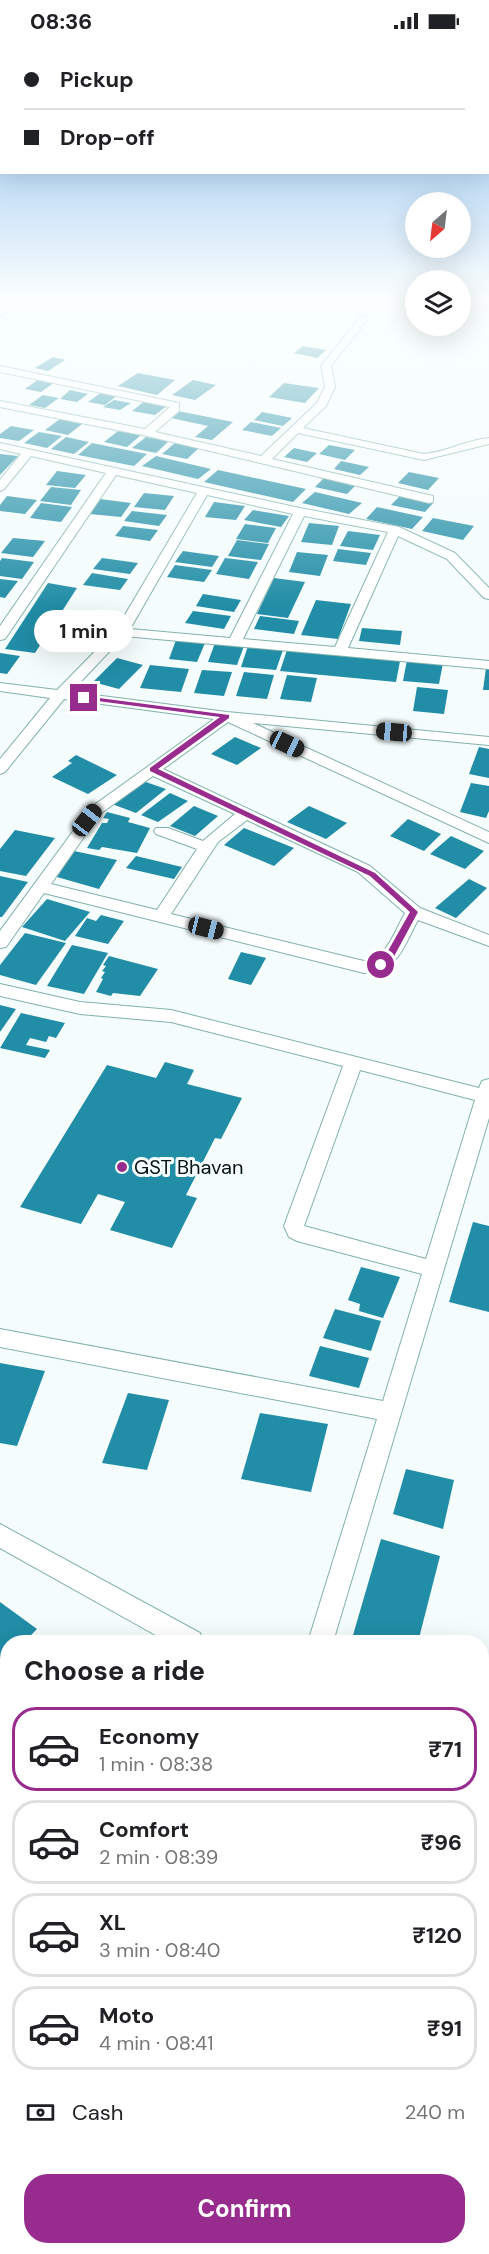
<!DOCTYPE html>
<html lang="en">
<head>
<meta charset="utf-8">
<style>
	body { margin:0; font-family:"DM Sans",sans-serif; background:#f2f2f2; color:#202124; height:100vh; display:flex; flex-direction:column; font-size:22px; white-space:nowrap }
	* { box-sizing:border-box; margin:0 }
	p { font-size:20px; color:#757577 }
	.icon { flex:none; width:33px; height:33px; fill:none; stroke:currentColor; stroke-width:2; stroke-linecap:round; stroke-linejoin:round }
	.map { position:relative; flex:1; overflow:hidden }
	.drawer { position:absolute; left:0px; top:1593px; width:489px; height:620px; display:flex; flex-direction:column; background:#fff; border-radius:24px 24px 0 0; box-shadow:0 6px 24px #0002 }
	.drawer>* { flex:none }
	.hud { position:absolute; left:0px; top:0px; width:489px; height:132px; box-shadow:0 6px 24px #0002; display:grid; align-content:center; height:132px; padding:0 24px; background:#fff }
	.needle { width:39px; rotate:208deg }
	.tools { position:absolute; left:405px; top:150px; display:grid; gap:12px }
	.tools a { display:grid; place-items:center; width:66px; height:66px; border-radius:50%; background:#fff; box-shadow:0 6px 24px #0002; font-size:30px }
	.end { position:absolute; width:27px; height:27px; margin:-14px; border:8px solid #982c8e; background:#fff; box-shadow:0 0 0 3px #fff }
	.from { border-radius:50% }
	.bubble { position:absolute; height:42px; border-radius:21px; background:#fff; box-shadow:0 6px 24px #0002; font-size:20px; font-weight:700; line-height:42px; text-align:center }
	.car { position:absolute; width:18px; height:36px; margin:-18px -9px; border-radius:8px; box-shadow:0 0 4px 2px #0007; background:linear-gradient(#222 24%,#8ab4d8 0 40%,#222 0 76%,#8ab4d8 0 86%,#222 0) }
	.hud b { display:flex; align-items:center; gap:21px; height:57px; font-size:22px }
	.hud b+b { border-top:2px solid #e0e0e0 }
	.hud i { width:15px; height:15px; background:#202124 }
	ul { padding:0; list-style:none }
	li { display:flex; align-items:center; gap:18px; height:84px; margin:0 12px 9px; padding:0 12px; border:3px solid #e0e0e0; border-radius:24px }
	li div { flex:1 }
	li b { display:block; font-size:22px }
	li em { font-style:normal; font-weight:700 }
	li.active { border-color:#982c8e }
	li>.icon { width:54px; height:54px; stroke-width:1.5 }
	h2 { padding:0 24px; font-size:27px; line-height:72px }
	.pay { display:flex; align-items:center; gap:15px; height:66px; padding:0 24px; font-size:22px }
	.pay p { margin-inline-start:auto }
	.cta { display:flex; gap:12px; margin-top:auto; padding:12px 24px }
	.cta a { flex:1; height:69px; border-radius:24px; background:#982c8e; color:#fff; font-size:24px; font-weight:700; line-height:69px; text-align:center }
	.status { display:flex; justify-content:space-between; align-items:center; height:42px; padding:0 30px; background:#fff; direction:ltr }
	.status svg { height:16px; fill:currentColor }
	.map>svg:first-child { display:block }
</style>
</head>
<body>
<div class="status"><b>08:36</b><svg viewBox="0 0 49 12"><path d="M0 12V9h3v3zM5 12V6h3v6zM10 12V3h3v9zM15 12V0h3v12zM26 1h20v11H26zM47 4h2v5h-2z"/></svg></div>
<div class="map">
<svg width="489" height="2212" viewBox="0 0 489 2212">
	<rect width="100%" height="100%" fill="#f4fdfc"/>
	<g fill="#218da6">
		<path d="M303,304L326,308L317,316L294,311Z"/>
		<path d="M53,315L65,318L48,329L35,326Z"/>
		<path d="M138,331L175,338L157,353L118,344Z"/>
		<path d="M39,337L55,340L41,350L25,347Z"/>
		<path d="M193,338L216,343L195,358L172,353Z"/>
		<path d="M284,341L319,346L305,361L269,355Z"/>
		<path d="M70,348L88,352L77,360L60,357Z"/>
		<path d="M102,350L118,353L105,363L88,360Z"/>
		<path d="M43,353L59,356L45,366L29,363Z"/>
		<path d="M114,358L131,361L120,368L103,365Z"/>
		<path d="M146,358L168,363L155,373L132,369Z"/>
		<path d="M178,369L233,380L212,398L195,395L208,384L171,376Z"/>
		<path d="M262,370L292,376L283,384L254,378Z"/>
		<path d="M60,377L82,382L68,393L45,388Z"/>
		<path d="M251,380L281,386L272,394L242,388Z"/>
		<path d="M11,384L34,388L19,399L0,396V392Z"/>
		<path d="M118,389L141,393L127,405L104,400Z"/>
		<path d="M39,390L62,394L47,406L24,401Z"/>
		<path d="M66,395L89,400L74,412L51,407Z"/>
		<path d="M146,395L169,399L156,411L132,406Z"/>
		<path d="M176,400L200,405L187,417L162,412Z"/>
		<path d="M92,401L147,412L134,424L78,413Z"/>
		<path d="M329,403L355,408L345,418L319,412Z"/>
		<path d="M294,406L317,411L307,420L284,415Z"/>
		<path d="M0,412L18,414L0,433Z"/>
		<path d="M156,414L211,427L198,437L142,424Z"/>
		<path d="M341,419L369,425L360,433L334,427Z"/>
		<path d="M218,428L306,447L293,460L204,440Z"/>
		<path d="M57,429L86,433L75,446L46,443Z"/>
		<path d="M409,430L439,436L428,448L398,441Z"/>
		<path d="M324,436L356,443L347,452L315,445Z"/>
		<path d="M51,445L81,448L71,463L40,459Z"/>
		<path d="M315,450L362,461L349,472L302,461Z"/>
		<path d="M144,451L174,454L165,468L134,465Z"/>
		<path d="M7,454L37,458L25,472L0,469V463Z"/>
		<path d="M400,454L433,461L425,470L391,463Z"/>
		<path d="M100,457L131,461L121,475L90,472Z"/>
		<path d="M214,460L245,464L236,478L205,475Z"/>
		<path d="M41,461L72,465L61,480L30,476Z"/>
		<path d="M377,465L423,475L412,487L366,477Z"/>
		<path d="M253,468L289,474L281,485L244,478Z"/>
		<path d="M132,469L167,473L159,484L124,479Z"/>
		<path d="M433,476L474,484L463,498L422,489Z"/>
		<path d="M309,481L339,484L332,503L301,500Z"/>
		<path d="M245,482L276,486L268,501L236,497Z"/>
		<path d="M123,484L158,488L150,499L115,494Z"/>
		<path d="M348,489L380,493L373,508L340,504Z"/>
		<path d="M13,496L45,499L33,515L1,511Z"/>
		<path d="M237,498L269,502L261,518L228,514Z"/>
		<path d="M338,507L371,511L366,523L333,519Z"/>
		<path d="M183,509L219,514L212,525L175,520Z"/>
		<path d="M297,510L328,513L320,534L289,530Z"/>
		<path d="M2,516L34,520L22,537L0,534V519Z"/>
		<path d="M102,516L138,521L130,532L93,527Z"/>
		<path d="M225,516L258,520L249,537L216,532Z"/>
		<path d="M175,523L212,528L204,540L167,535Z"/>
		<path d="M92,531L128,537L120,548L83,543Z"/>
		<path d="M274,536L305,540L288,576L257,572Z"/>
		<path d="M0,537L18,539L5,556L0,555Z"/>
		<path d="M48,541L77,546L35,611L5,607Z"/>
		<path d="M203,552L241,558L234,570L196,564Z"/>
		<path d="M316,558L351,562L338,597L301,593Z"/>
		<path d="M193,569L231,574L224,587L185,581Z"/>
		<path d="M260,574L299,579L294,592L254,587Z"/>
		<path d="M362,586L402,589L400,603L359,599Z"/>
		<path d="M176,598L205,601L197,620L169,617Z"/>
		<path d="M215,601L244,604L237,623L208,620Z"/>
		<path d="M248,604L283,608L276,628L241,625Z"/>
		<path d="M287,608L400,619L396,640L280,629Z"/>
		<path d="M0,611L20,614L7,632L0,631Z"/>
		<path d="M117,616L143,623L119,647L93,640Z"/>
		<path d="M407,618L443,621L439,642L403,639Z"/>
		<path d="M150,623L189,627L181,650L140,646Z"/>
		<path d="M486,626L489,627V648H483Z"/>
		<path d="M202,628L232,630L224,654L194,651Z"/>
		<path d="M244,630L274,633L267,657L236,654Z"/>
		<path d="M287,633L317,636L311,660L280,657Z"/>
		<path d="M417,645L448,648L444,672L413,669Z"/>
		<path d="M235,695L261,706L237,723L211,712Z"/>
		<path d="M479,705L489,707V736L469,732Z"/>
		<path d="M76,713L117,733L88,752L52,735L72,721L68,719Z"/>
		<path d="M143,739L166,747L136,771L112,762Z"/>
		<path d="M471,741L489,744V769L486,776L460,770Z"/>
		<path d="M170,751L188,759L158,780L141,773Z"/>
		<path d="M194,764L218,774L195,794L170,784Z"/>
		<path d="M309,764L347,781L326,797L287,780Z"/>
		<path d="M107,770L130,776L128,780L150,786L137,811L102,805L99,808L87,806L102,781H107L109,777L103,776Z"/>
		<path d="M408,777L441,792L424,809L390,794Z"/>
		<path d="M244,786L294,806L274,824L224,803Z"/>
		<path d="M15,788L55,796L26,834L0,829V807Z"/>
		<path d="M451,794L484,809L465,827L430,812Z"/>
		<path d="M74,809L117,818L99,847L57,835Z"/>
		<path d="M136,814L182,825L174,837L126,826Z"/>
		<path d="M0,834L28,840L2,875H0Z"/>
		<path d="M469,837L487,846L456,876L435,866Z"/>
		<path d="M47,857L90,870L65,899L22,885Z"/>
		<path d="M101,873L124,879L108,902L75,894L87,876L96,879Z"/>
		<path d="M25,891L66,901L36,943L0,933V923Z"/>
		<path d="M72,903L108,911L84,952L47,944Z"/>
		<path d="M241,910L266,916L251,943L228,937Z"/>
		<path d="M109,914L158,927L140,954L113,951L111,954L96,950L103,937L101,936L105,930L102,929L106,924L103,923Z"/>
		<path d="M0,963L16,967L0,990Z"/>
		<path d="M21,971L65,981L56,996L49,994L46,1000L30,996L26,1003L50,1008L45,1016L0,1006Z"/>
		<path d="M165,1020L194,1028L187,1042L242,1056L221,1097L215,1096L186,1153L197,1156L172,1206L110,1188L125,1160L98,1152L81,1182L20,1165L107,1023L156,1036Z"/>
		<path d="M473,1180L489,1184V1270L449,1260Z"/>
		<path d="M361,1225L400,1235L383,1276L359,1269L360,1262L348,1258Z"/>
		<path d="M335,1267L381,1279L371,1309L323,1296Z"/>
		<path d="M320,1304L369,1316L359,1346L309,1334Z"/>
		<path d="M0,1321L45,1329L17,1404L0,1401Z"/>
		<path d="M128,1351L169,1358L147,1428L102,1421Z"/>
		<path d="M260,1371L328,1382L311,1450L241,1437Z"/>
		<path d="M406,1427L454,1438L443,1487L393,1472Z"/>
		<path d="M381,1497L440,1514L418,1600H351Z"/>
		<path d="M0,1560L37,1587L24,1600H8V1620L0,1629Z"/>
		<path d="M8,1657V1689L0,1683V1666Z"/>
		<path d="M0,1707L8,1711V1814L0,1810Z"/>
		<path d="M489,2023V2150L482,2146V2042Z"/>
	</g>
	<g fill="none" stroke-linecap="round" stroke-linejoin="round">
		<g stroke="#83b1ac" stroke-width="2">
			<g id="minor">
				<path d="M16,257H27L0,274V267Z"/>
				<path d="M363,274L368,277L331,324L335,345L326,364L303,386L424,412C447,410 466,398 489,396V402L424,418L298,391L272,417L433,454V460L429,461L147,394L0,365V359L145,387L170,365L0,330V324L179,361V369L155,390L261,414L317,361L325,345L321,324L360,275Z"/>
				<path d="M0,401L300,466L399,485L455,511L489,546V557L484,556L447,517L398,494L348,606L489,619V627L124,594L71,650L227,670L489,695V703L253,681L489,790V801L228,680L163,727L370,824L420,866L489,893V904L418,878C404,903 398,931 364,931L44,851L6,905L0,906V889L90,766L214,677L64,657L5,730L0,732V717L50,656L0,649V641L57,648L116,588L197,451L116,433L5,597L0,598V584L106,431L31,414L4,447L0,449V438L21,412L0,407ZM207,453L293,472L230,596L130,587ZM304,474L388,490L335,605L243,597ZM153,734L235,772L203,799L168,786H156L154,789L156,792L197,807L157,868L51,842L100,772ZM247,778L358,830L405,871C395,888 386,919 364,919L171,872L218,800Z"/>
				<path d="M0,942L80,960L171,968L479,1046L482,1039L489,1037V1076L333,1600H308L377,1377L0,1305V1287L383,1359L422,1232L297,1199L289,1195L284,1184L343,1024L171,980L80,972L0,954ZM360,1028L475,1058L426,1217L304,1184Z"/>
				<path d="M0,1482L200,1591L203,1600H168L0,1506Z"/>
				<path d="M482,1756L489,1759V1789L482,1786Z"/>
				<path d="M0,1854L8,1857V1888L0,1885Z"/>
				<path d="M489,1900V1956L482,1959V1904Z"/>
				<path d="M8,1905V1948L0,1951V1908Z"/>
				<path d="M482,2156L489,2159V2192L482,2189Z"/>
				<path d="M112,2205H144L142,2212H110Z"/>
				<path d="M401,2205H433L431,2212H399Z"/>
			</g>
		</g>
		<use href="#minor" fill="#fff" fill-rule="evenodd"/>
	</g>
	<linearGradient id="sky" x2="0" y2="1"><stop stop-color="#80b9ee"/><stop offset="0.45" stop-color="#fafefe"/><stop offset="1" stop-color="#fafefe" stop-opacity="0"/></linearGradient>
	<rect width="489" height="566" fill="url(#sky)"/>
	<path fill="#982c8e" d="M84,654L229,673V676L158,727L375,831L418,870L391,920L381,926L377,923L384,916L410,870L370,834L150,729V726L220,675L82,657Z"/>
	<circle fill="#982c8e" stroke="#f4fdfc" stroke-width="2" cx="122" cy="1125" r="6"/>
	<g text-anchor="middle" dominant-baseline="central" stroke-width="6" stroke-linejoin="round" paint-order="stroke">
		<g font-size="20" fill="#031311" stroke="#f4fdfc" text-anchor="start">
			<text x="134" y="1125">GST Bhavan</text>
		</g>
	</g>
</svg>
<div class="tools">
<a><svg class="needle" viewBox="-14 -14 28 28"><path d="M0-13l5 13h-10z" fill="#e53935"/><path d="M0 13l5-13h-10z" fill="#757577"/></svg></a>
<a><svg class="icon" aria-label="layers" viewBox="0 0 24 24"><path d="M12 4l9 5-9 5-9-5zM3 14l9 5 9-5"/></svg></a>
</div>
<i class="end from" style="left:381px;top:923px"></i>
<i class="end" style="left:84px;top:656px"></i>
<div class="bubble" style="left:34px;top:568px;width:99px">1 min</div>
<i class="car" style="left:394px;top:690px;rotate:275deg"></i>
<i class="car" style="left:287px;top:702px;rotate:115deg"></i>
<i class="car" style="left:87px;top:778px;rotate:38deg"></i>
<i class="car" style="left:206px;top:886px;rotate:104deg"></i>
<div class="hud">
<b><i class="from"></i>Pickup</b>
<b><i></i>Drop-off</b>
</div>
<section class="drawer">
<h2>Choose a ride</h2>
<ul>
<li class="active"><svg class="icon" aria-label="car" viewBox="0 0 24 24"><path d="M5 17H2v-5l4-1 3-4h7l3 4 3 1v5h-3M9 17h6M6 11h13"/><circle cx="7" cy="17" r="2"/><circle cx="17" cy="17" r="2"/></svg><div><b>Economy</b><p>1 min · 08:38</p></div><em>₹71</em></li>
<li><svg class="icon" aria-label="car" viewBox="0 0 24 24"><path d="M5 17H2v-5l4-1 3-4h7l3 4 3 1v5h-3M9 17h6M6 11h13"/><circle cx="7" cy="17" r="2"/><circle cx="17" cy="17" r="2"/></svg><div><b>Comfort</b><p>2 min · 08:39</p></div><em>₹96</em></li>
<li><svg class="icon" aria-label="car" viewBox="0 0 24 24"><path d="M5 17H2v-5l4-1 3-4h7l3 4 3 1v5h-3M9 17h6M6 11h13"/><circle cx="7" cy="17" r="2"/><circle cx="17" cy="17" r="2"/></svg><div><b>XL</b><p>3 min · 08:40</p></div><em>₹120</em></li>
<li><svg class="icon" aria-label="car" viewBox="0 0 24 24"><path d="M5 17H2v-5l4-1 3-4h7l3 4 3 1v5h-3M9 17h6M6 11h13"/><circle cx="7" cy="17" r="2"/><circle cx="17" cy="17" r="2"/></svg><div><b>Moto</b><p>4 min · 08:41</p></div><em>₹91</em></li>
</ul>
<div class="pay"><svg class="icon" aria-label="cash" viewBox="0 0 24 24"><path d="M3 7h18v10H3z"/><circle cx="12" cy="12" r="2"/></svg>Cash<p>240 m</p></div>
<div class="cta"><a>Confirm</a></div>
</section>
</div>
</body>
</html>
